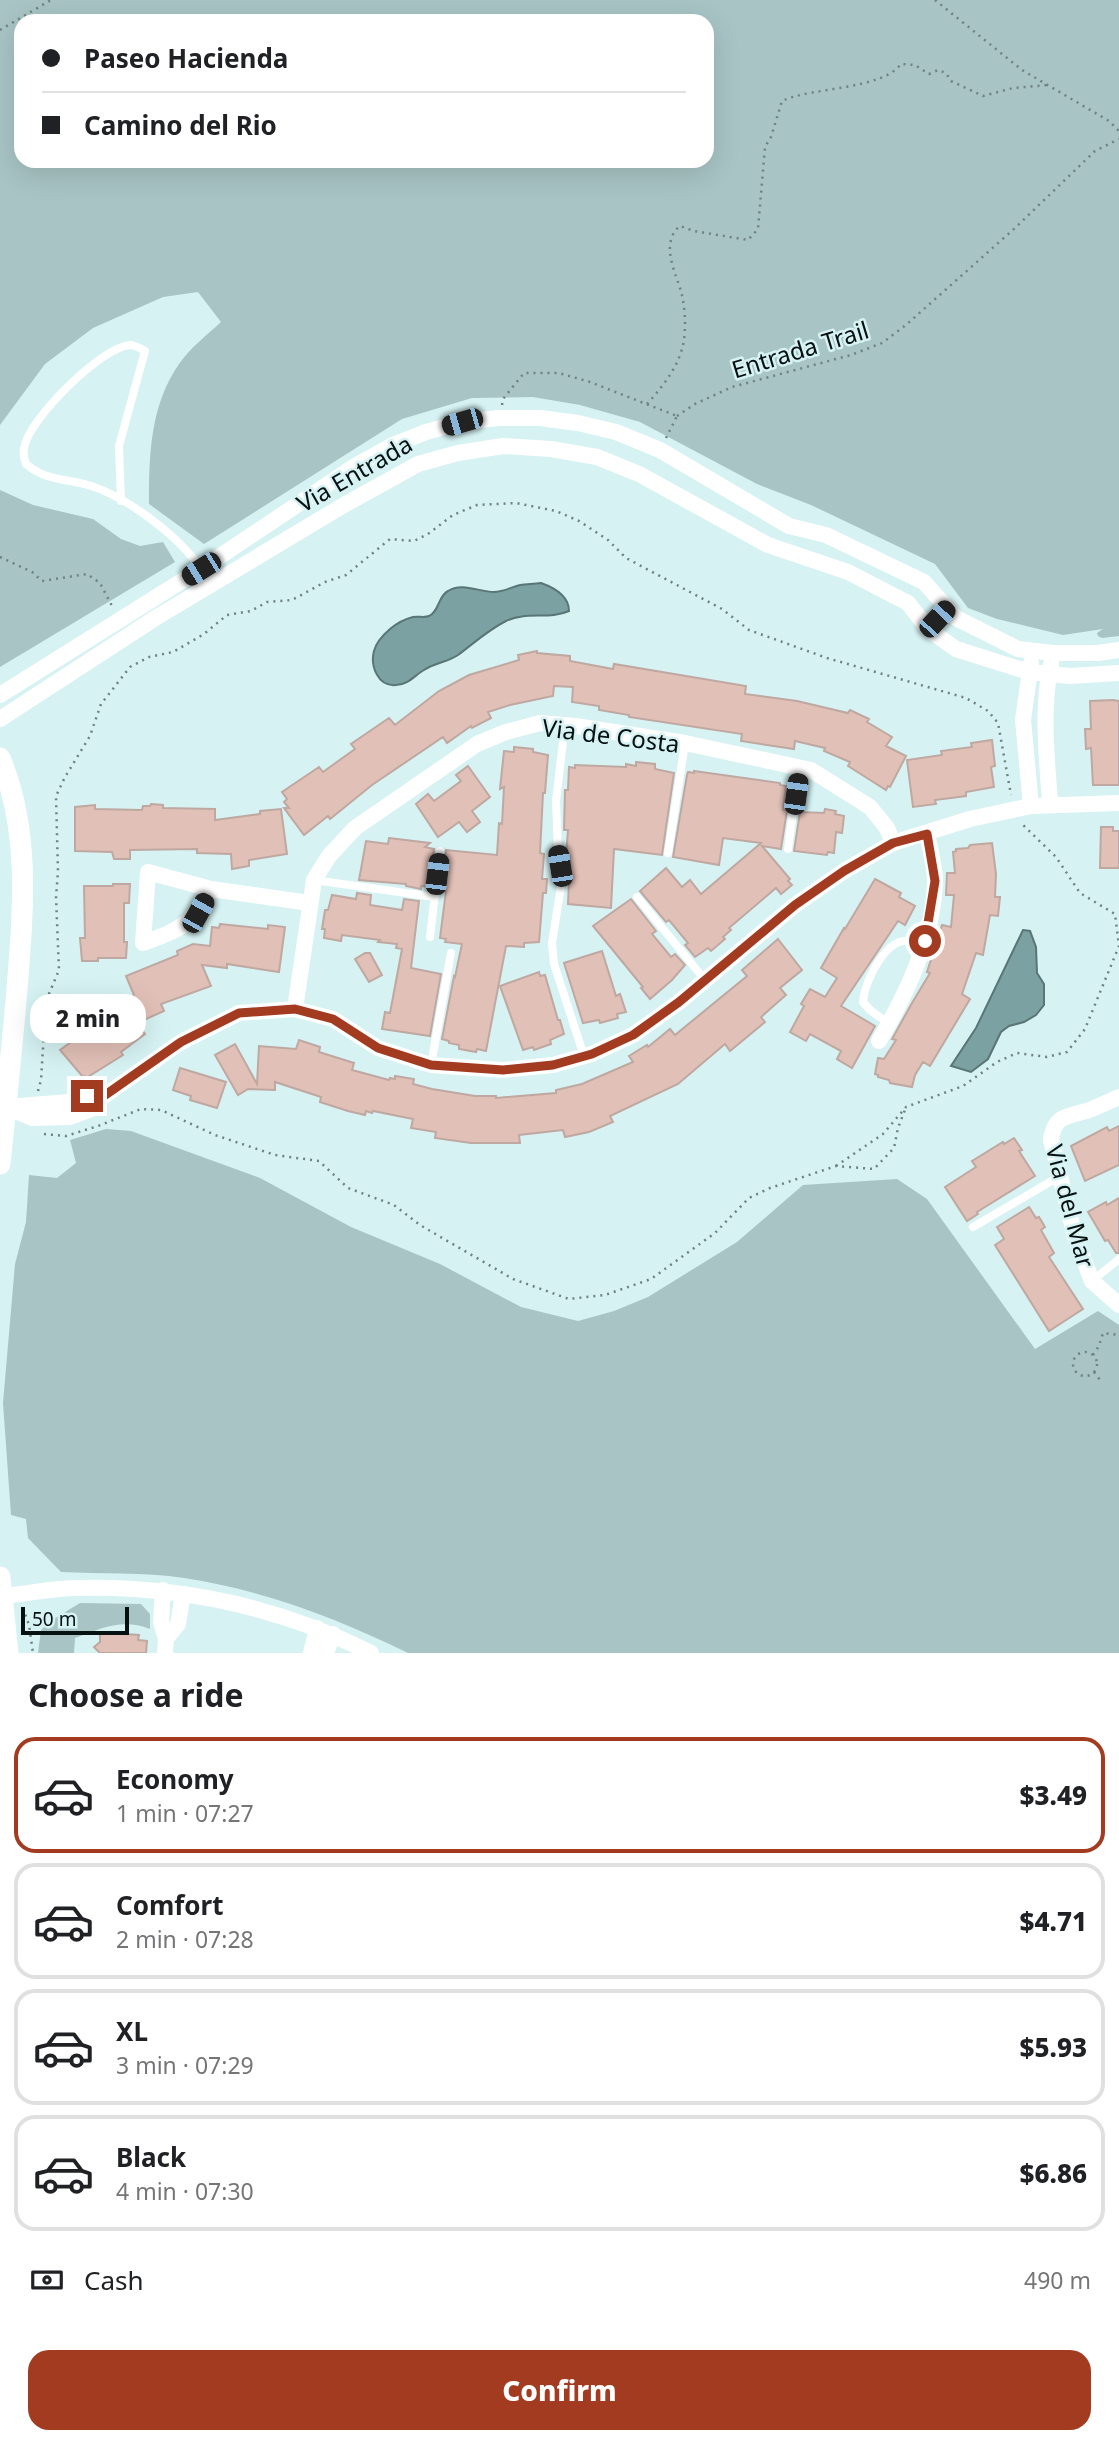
<!DOCTYPE html>
<html lang="en">
<head>
<meta charset="utf-8">
<style>
	body { margin:0; font-family:"Noto Sans",sans-serif; background:#f2f2f2; color:#202124; height:100vh; display:flex; flex-direction:column; font-size:26px; white-space:nowrap }
	* { box-sizing:border-box; margin:0 }
	p { font-size:23px; color:#757577 }
	.icon { flex:none; width:38px; height:38px; fill:none; stroke:currentColor; stroke-width:2; stroke-linecap:round; stroke-linejoin:round }
	.map { position:relative; height:1653px; overflow:hidden }
	.details { display:flex; flex-direction:column; background:#fff; flex:1 }
	.details>* { flex:none }
	.hud { position:absolute; left:14px; top:14px; width:700px; height:154px; border-radius:21px; box-shadow:0 7px 28px #0002; display:grid; align-content:center; height:154px; padding:0 28px; background:#fff }
	.scale { position:absolute; left:21px; bottom:18px; width:108px; box-sizing:border-box; padding-left:7px; border:4px solid #071111; border-top:0; font-size:19px; line-height:24px; white-space:nowrap; color:#071111; -webkit-text-stroke:5px #d6f2f3; paint-order:stroke }
	.end { position:absolute; width:32px; height:32px; margin:-16px; border:9px solid #a33b20; background:#fff; box-shadow:0 0 0 4px #fff }
	.from { border-radius:50% }
	.bubble { position:absolute; height:49px; border-radius:21px; background:#fff; box-shadow:0 7px 28px #0002; font-size:23px; font-weight:800; line-height:49px; text-align:center }
	.car { position:absolute; width:21px; height:42px; margin:-21px -10px; border-radius:9px; box-shadow:0 0 5px 2px #0007; background:linear-gradient(#222 24%,#8ab4d8 0 40%,#222 0 76%,#8ab4d8 0 86%,#222 0) }
	.hud b { display:flex; align-items:center; gap:24px; height:66px; font-size:26px }
	.hud b+b { border-top:2px solid #e0e0e0 }
	.hud i { width:18px; height:18px; background:#202124 }
	ul { padding:0; list-style:none }
	li { display:flex; align-items:center; gap:21px; height:116px; margin:0 14px 10px; padding:0 14px; border:4px solid #e0e0e0; border-radius:21px }
	li div { flex:1 }
	li b { display:block; font-size:26px }
	li em { font-style:normal; font-weight:800 }
	li.selected { border-color:#a33b20 }
	li>.icon { width:63px; height:63px; stroke-width:1.5 }
	h2 { padding:0 28px; font-size:32px; line-height:84px }
	.pay { display:flex; align-items:center; gap:18px; height:77px; padding:0 28px; font-size:26px }
	.pay p { margin-inline-start:auto }
	.action { display:flex; gap:14px; margin-top:auto; padding:14px 28px }
	.action a { flex:1; height:80px; border-radius:21px; background:#a33b20; color:#fff; font-size:28px; font-weight:800; line-height:80px; text-align:center }
	.map>svg:first-child { display:block }
</style>
</head>
<body>
<div class="map">
<svg width="1119" height="1653" viewBox="0 0 1119 1653">
	<rect width="100%" height="100%" fill="#d6f2f3"/>
	<g fill="#a8c4c4" fill-rule="evenodd">
		<path d="M0,0H1119V636L1102,638L1098,636L1097,633L1103,629L1063,635L997,619L968,608L935,564L811,505L757,484L640,422L580,405L533,397L472,398L402,419L204,544L149,504C149,455 150,406 179,364C190,348 207,335 221,322L198,292L163,297L93,328L45,364L0,425ZM21,21H707V161H21Z"/>
		<path d="M0,490L33,505L93,519L121,539L140,546L163,542L175,562L0,667Z"/>
		<path d="M106,1129L131,1131L260,1178L351,1227L440,1264L521,1307L578,1321L614,1311L648,1297L737,1242L803,1185L897,1179L927,1199L1035,1349L1098,1311L1119,1325V1653H408C337,1618 263,1590 184,1578C144,1572 101,1574 61,1572L28,1538L26,1519L11,1515L3,1403L15,1264L26,1222L29,1175L57,1178L76,1163L70,1140Z"/>
		<path d="M80,1603L141,1604L150,1614V1629C122,1618 102,1628 75,1638L74,1653H38L41,1630L49,1622Z"/>
	</g>
	<g fill="#7ca1a2" stroke="#597676" stroke-width="2">
		<path d="M541,583C555,588 569,596 569,611C549,620 526,611 506,621C488,630 474,643 458,655C448,662 434,663 424,670C415,675 408,685 396,685C378,687 370,666 374,651C376,643 383,635 390,629C396,624 405,619 413,617C418,616 425,618 429,616C439,612 438,596 448,591C462,582 479,592 494,592C504,592 511,587 520,585C527,584 534,584 541,583Z"/>
		<path d="M1023,930L1030,931L1036,947L1037,973L1044,984V1005L1036,1015L1024,1022L1009,1026L1001,1032L988,1059L971,1072L951,1066L976,1028Z"/>
	</g>
	<g fill="#e1c0b7" stroke="#bfa8a1" stroke-width="2">
		<path d="M537,651V653L570,656V661L613,669L614,664L746,686L745,694L797,701L848,713L850,710L869,719L867,722L892,737L886,746L906,756L890,787L888,786L886,790L848,766L850,762L824,751L825,748L795,741L794,749L741,741L742,734L629,717V715L599,710V706L572,702L573,687L554,686L553,696L510,705L488,712L491,718L472,728L471,726L447,743L443,737L372,785L330,819L328,816L304,835L284,808H289L284,802L287,799L282,792L319,767L323,772L355,749L351,744L389,718L395,725L439,691L469,675L519,660L518,655Z"/>
		<path d="M1113,700L1119,701V785H1093L1091,748L1086,749L1085,729H1091L1090,701Z"/>
		<path d="M992,740L995,766L991,767L994,787L966,792V796L935,800L936,804L913,807L907,760L942,755L941,751L972,747L971,743Z"/>
		<path d="M514,747L533,749V752L548,755L545,793H543L540,853L544,854L542,879H547L546,893H543L539,942L524,943V947L506,946L486,1051L477,1049L476,1052L459,1049V1045L449,1043V1041L442,1039L454,976L455,977L462,944L445,942L446,939L440,938L446,891L442,889L446,850L497,855L499,823L502,824L504,787L500,789L504,751L514,752Z"/>
		<path d="M636,762L655,764V769L674,773L662,855L614,849L611,908L568,904L570,856H566L568,830H564L565,790H568L569,767L575,768V765L626,767V764L636,766Z"/>
		<path d="M468,766L490,797L472,811L480,822L467,832L459,822L438,837L416,804L428,794L434,801L461,781L456,775Z"/>
		<path d="M694,771L780,783V785L786,786L783,810H787L781,849L762,846L790,879L788,881L792,885L781,894L776,888L729,928L731,930L723,937L725,939L711,951L708,948L695,957L685,945L688,943L669,920L666,922L640,891L666,868L682,887L690,880L701,894L761,843L723,838L719,865L673,857L687,775L688,772L694,773Z"/>
		<path d="M151,804L163,805V808L215,809V820L260,814V811L281,809L287,854L249,860V866L232,869L231,854L197,853V849L130,850V859H114L112,852L75,851V807L95,805V809L142,810L143,806H150Z"/>
		<path d="M825,809L836,811L835,814L844,816L842,833L836,832L834,853L828,852L827,855L794,851L800,812L824,813Z"/>
		<path d="M1101,827H1113V831H1119V868H1100Z"/>
		<path d="M389,838L430,843L425,847L434,849L429,887L421,886V889L406,886V884L359,880L366,841L388,844Z"/>
		<path d="M992,843L996,874L995,897H1000L998,916L990,915L983,955L976,953L962,994L970,999L930,1066L923,1062L915,1075L912,1087L890,1083L889,1080L878,1077V1075L875,1074L878,1058L884,1059L896,1040L892,1039L912,1003L930,973L927,972L942,925L951,927L954,895H946L947,873H955L953,852L956,851V849L968,848L970,845Z"/>
		<path d="M875,879L901,893L899,897L915,906L905,925L898,921L841,1006L875,1026L852,1068L837,1059L841,1051L810,1034L806,1041L790,1032L804,1006L801,1004L810,989L825,997L837,978L821,968L844,928L845,929Z"/>
		<path d="M113,884H130L129,903H124V942H127L126,958H98V961H82L80,938H85L84,886H113Z"/>
		<path d="M357,893L371,895L370,905L402,910L404,899L419,901L411,968L441,974L430,1036L382,1029L385,1012L390,1013L402,949L396,948L397,944L378,942L380,940L342,935L341,941L324,938L325,929H322L325,910H328L332,895L356,899Z"/>
		<path d="M631,899L656,931L652,934L671,957L675,954L685,965L672,980L650,999L641,988L643,987L593,926Z"/>
		<path d="M220,924L268,929V925L285,927L279,972L227,964V968L202,965L211,986L161,1004L164,1011L137,1023L145,1034L121,1052L123,1055L86,1078L85,1076L83,1077L60,1050L82,1034L78,1028L112,1000L117,1008L134,995L126,976L178,955L177,951L193,944L210,946L212,927L219,928Z"/>
		<path d="M778,939L802,970L780,988L786,995L761,1017L765,1022L730,1051L725,1044L678,1084L610,1116L613,1122L589,1132L565,1137L563,1130L519,1135L520,1143H471L435,1138L436,1132L411,1128L413,1119L373,1111L372,1113L366,1111L365,1115L348,1111L320,1102L321,1097L275,1082V1090L248,1089L238,1095L215,1055L235,1044L257,1084L259,1046L296,1049L299,1040L320,1047L319,1052L354,1063L352,1070L389,1080L390,1078L395,1079V1076L414,1079L413,1084L432,1089L475,1096H496V1098L556,1093V1090L582,1084L633,1062L629,1056L647,1045L648,1047L670,1029L675,1035L747,976L742,970Z"/>
		<path d="M602,951L616,996L620,994L626,1012L617,1014L618,1018L600,1023L599,1020L583,1023L564,963Z"/>
		<path d="M365,953H370L382,975L369,982L355,959Z"/>
		<path d="M539,972L540,976L545,975L558,1020H560L564,1034L550,1040L551,1044L534,1050L533,1047L523,1050L500,986Z"/>
		<path d="M180,1068L226,1082L217,1108L190,1100L191,1096L173,1090Z"/>
		<path d="M1119,1126V1165L1085,1181L1071,1146L1107,1127L1109,1131Z"/>
		<path d="M1014,1138L1022,1150L1019,1151L1035,1176L977,1212L978,1214L967,1221L945,1187L976,1167L972,1161L1003,1142L1004,1144Z"/>
		<path d="M1119,1198V1253H1116L1108,1240L1105,1241L1088,1212L1106,1202L1107,1205Z"/>
		<path d="M1029,1207L1036,1218L1039,1217L1045,1227L1041,1230L1054,1253L1049,1257L1083,1309L1049,1331L995,1245L1004,1239L997,1227Z"/>
		<path d="M110,1633L139,1635L138,1640L147,1641L146,1653H100L94,1647L100,1642V1634Z"/>
	</g>
	<g fill="none" stroke-linecap="round" stroke-linejoin="round">
		<g stroke="#6f8282" stroke-width="2.5" stroke-dasharray="2 5" stroke-linecap="butt">
			<path d="M935,0L1022,70L1109,121L1119,131"/>
			<path d="M0,30L51,0"/>
			<path d="M647,404C664,385 680,365 684,340C686,324 685,306 681,291C675,272 660,242 680,226L694,231L748,240L758,229L765,147L771,137L782,101C811,87 882,90 901,64L915,65L929,74L938,70L946,73L951,81L983,96L1013,88L1048,85"/>
			<path d="M502,405L503,399L524,373H559L590,382L677,416"/>
			<path d="M677,416L695,404L732,387L851,355L882,343L906,325L1015,228L1095,151L1119,139"/>
			<path d="M666,438L677,416"/>
			<path d="M0,557L32,572L42,581L87,574L100,583L112,606"/>
			<path d="M38,1091L41,1080L46,1001L59,970L56,897L58,872L56,796L65,777L90,736L101,704L130,667L149,657L173,652L204,634L227,615L251,611L267,602L292,600L325,582L346,575L390,539L414,541L428,534L453,515L477,505L516,503L556,511L579,521L608,540L626,558L722,609L749,630L827,658L966,698L988,711L998,723L1011,795"/>
			<path d="M44,1134L66,1136L98,1126L141,1109L161,1110L215,1135L275,1155L319,1161L348,1188L394,1205L420,1225L513,1279L569,1299L605,1295L651,1279L715,1233L749,1198L770,1188L836,1166L874,1169L894,1148L898,1128L906,1107"/>
			<path d="M836,1166L883,1134L906,1107L963,1086L997,1062L1017,1053L1047,1057L1067,1052L1085,1029L1119,946L1115,914L1080,893L1056,857L1021,823"/>
			<circle cx="1085" cy="1364" r="12"/>
			<path d="M1093,1355L1099,1346L1103,1333L1119,1335"/>
			<path d="M1094,1372L1100,1380"/>
			<path d="M23,1608L29,1625L33,1653"/>
		</g>
		<g stroke="#fff" stroke-width="8">
			<path d="M121,501L119,446L145,351C140,348 135,345 130,345C101,347 28,420 24,448C23,454 24,459 26,464C44,480 66,479 88,485C126,496 179,536 201,569"/>
			<path d="M565,725L556,801L558,852L562,880L552,943L554,964L584,1056"/>
			<path d="M788,849L799,767"/>
			<path d="M668,853L685,743"/>
			<path d="M314,880L434,897"/>
			<path d="M637,897L705,980"/>
			<path d="M430,937L440,851"/>
			<path d="M889,1024L870,1010L863,1002C864,985 880,951 897,943C905,939 916,941 925,941"/>
			<path d="M431,1065L451,953"/>
			<path d="M973,1227L1060,1176"/>
			<path d="M1092,1281L1119,1259"/>
		</g>
		<g stroke="#fff" stroke-width="16">
			<path d="M1031,663L1023,720L1031,806"/>
			<path d="M0,695L201,569L355,466L393,445L426,432L462,422L499,418H540L578,423L616,432L660,450L789,526L826,535L924,582L956,618L1018,649L1053,653H1098L1119,650"/>
			<path d="M0,719L157,617L344,505L418,464L458,453L503,446L551,449L597,457L639,474L768,545L848,572L908,603L928,629L956,649L1029,672L1070,676L1119,673"/>
			<path d="M1050,804C1047,757 1041,710 1051,664"/>
			<path d="M211,889C191,925 182,929 143,943L148,872L211,889L310,903"/>
			<path d="M295,1009L314,880L329,856L355,828L477,744L506,732L540,723L575,726L685,743L811,770L870,807L887,828L893,843"/>
			<path d="M879,1041C907,993 933,939 935,882C935,867 930,849 927,834"/>
			<path d="M1119,1097C1110,1101 1101,1105 1092,1109C1071,1117 1054,1113 1051,1140L1075,1237L1092,1281L1119,1305"/>
			<path d="M6,1107L32,1118L70,1117L89,1110L101,1098L181,1042L239,1013L295,1009L333,1019L378,1048L431,1065L503,1070L553,1065L592,1054L633,1035L679,1002L795,905L844,871L893,843L970,819L1031,806L1119,803"/>
			<path d="M7,1107L69,1102L87,1096L101,1098"/>
			<path d="M163,1590L161,1622L166,1639L165,1653"/>
			<path d="M3,1596C27,1594 53,1588 77,1588C179,1586 280,1607 371,1653"/>
			<path d="M166,1639L178,1624L183,1594"/>
			<path d="M311,1653L317,1628"/>
			<path d="M326,1653L333,1634"/>
		</g>
		<g stroke="#fff" stroke-width="21">
			<path d="M0,758C31,832 23,912 17,989C12,1048 6,1106 0,1164"/>
			<path d="M0,1577L8,1653"/>
		</g>
	</g>
	<g fill="none" stroke-linecap="round" stroke-linejoin="round">
		<path stroke="#a33b20" stroke-width="9" d="M87,1096L101,1098L181,1042L239,1013L295,1009L333,1019L378,1048L431,1065L503,1070L553,1065L592,1054L633,1035L679,1002L795,905L844,871L893,843L927,834L935,881L925,941"/>
	</g>
	<g text-anchor="middle" dominant-baseline="central" stroke-width="5" stroke-linejoin="round" paint-order="stroke">
		<g font-size="24" fill="#071111" stroke="#d6f2f3">
			<text transform="translate(800 349) rotate(-17)">Entrada Trail</text>
			<text transform="translate(354 473) rotate(-30)">Via Entrada</text>
			<text transform="translate(611 735) rotate(7)">Via de Costa</text>
			<text transform="translate(1071 1206) rotate(75)">Via del Mar</text>
		</g>
	</g>
</svg>
<div class="scale">50 m</div>
<i class="end from" style="left:925px;top:941px"></i>
<i class="end" style="left:87px;top:1096px"></i>
<div class="bubble" style="left:30px;top:994px;width:116px">2 min</div>
<i class="car" style="left:462px;top:422px;rotate:254deg"></i>
<i class="car" style="left:201px;top:569px;rotate:238deg"></i>
<i class="car" style="left:937px;top:619px;rotate:43deg"></i>
<i class="car" style="left:796px;top:794px;rotate:8deg"></i>
<i class="car" style="left:560px;top:866px;rotate:351deg"></i>
<i class="car" style="left:437px;top:874px;rotate:7deg"></i>
<i class="car" style="left:198px;top:913px;rotate:29deg"></i>
<div class="hud">
<b><i class="from"></i>Paseo Hacienda</b>
<b><i></i>Camino del Rio</b>
</div>
</div>
<section class="details">
<h2>Choose a ride</h2>
<ul>
<li class="selected"><svg class="icon" aria-label="car" viewBox="0 0 24 24"><path d="M5 17H2v-5l4-1 3-4h7l3 4 3 1v5h-3M9 17h6M6 11h13"/><circle cx="7" cy="17" r="2"/><circle cx="17" cy="17" r="2"/></svg><div><b>Economy</b><p>1 min · 07:27</p></div><em>$3.49</em></li>
<li><svg class="icon" aria-label="car" viewBox="0 0 24 24"><path d="M5 17H2v-5l4-1 3-4h7l3 4 3 1v5h-3M9 17h6M6 11h13"/><circle cx="7" cy="17" r="2"/><circle cx="17" cy="17" r="2"/></svg><div><b>Comfort</b><p>2 min · 07:28</p></div><em>$4.71</em></li>
<li><svg class="icon" aria-label="car" viewBox="0 0 24 24"><path d="M5 17H2v-5l4-1 3-4h7l3 4 3 1v5h-3M9 17h6M6 11h13"/><circle cx="7" cy="17" r="2"/><circle cx="17" cy="17" r="2"/></svg><div><b>XL</b><p>3 min · 07:29</p></div><em>$5.93</em></li>
<li><svg class="icon" aria-label="car" viewBox="0 0 24 24"><path d="M5 17H2v-5l4-1 3-4h7l3 4 3 1v5h-3M9 17h6M6 11h13"/><circle cx="7" cy="17" r="2"/><circle cx="17" cy="17" r="2"/></svg><div><b>Black</b><p>4 min · 07:30</p></div><em>$6.86</em></li>
</ul>
<div class="pay"><svg class="icon" aria-label="cash" viewBox="0 0 24 24"><path d="M3 7h18v10H3z"/><circle cx="12" cy="12" r="2"/></svg>Cash<p>490 m</p></div>
<div class="action"><a>Confirm</a></div>
</section>
</body>
</html>
